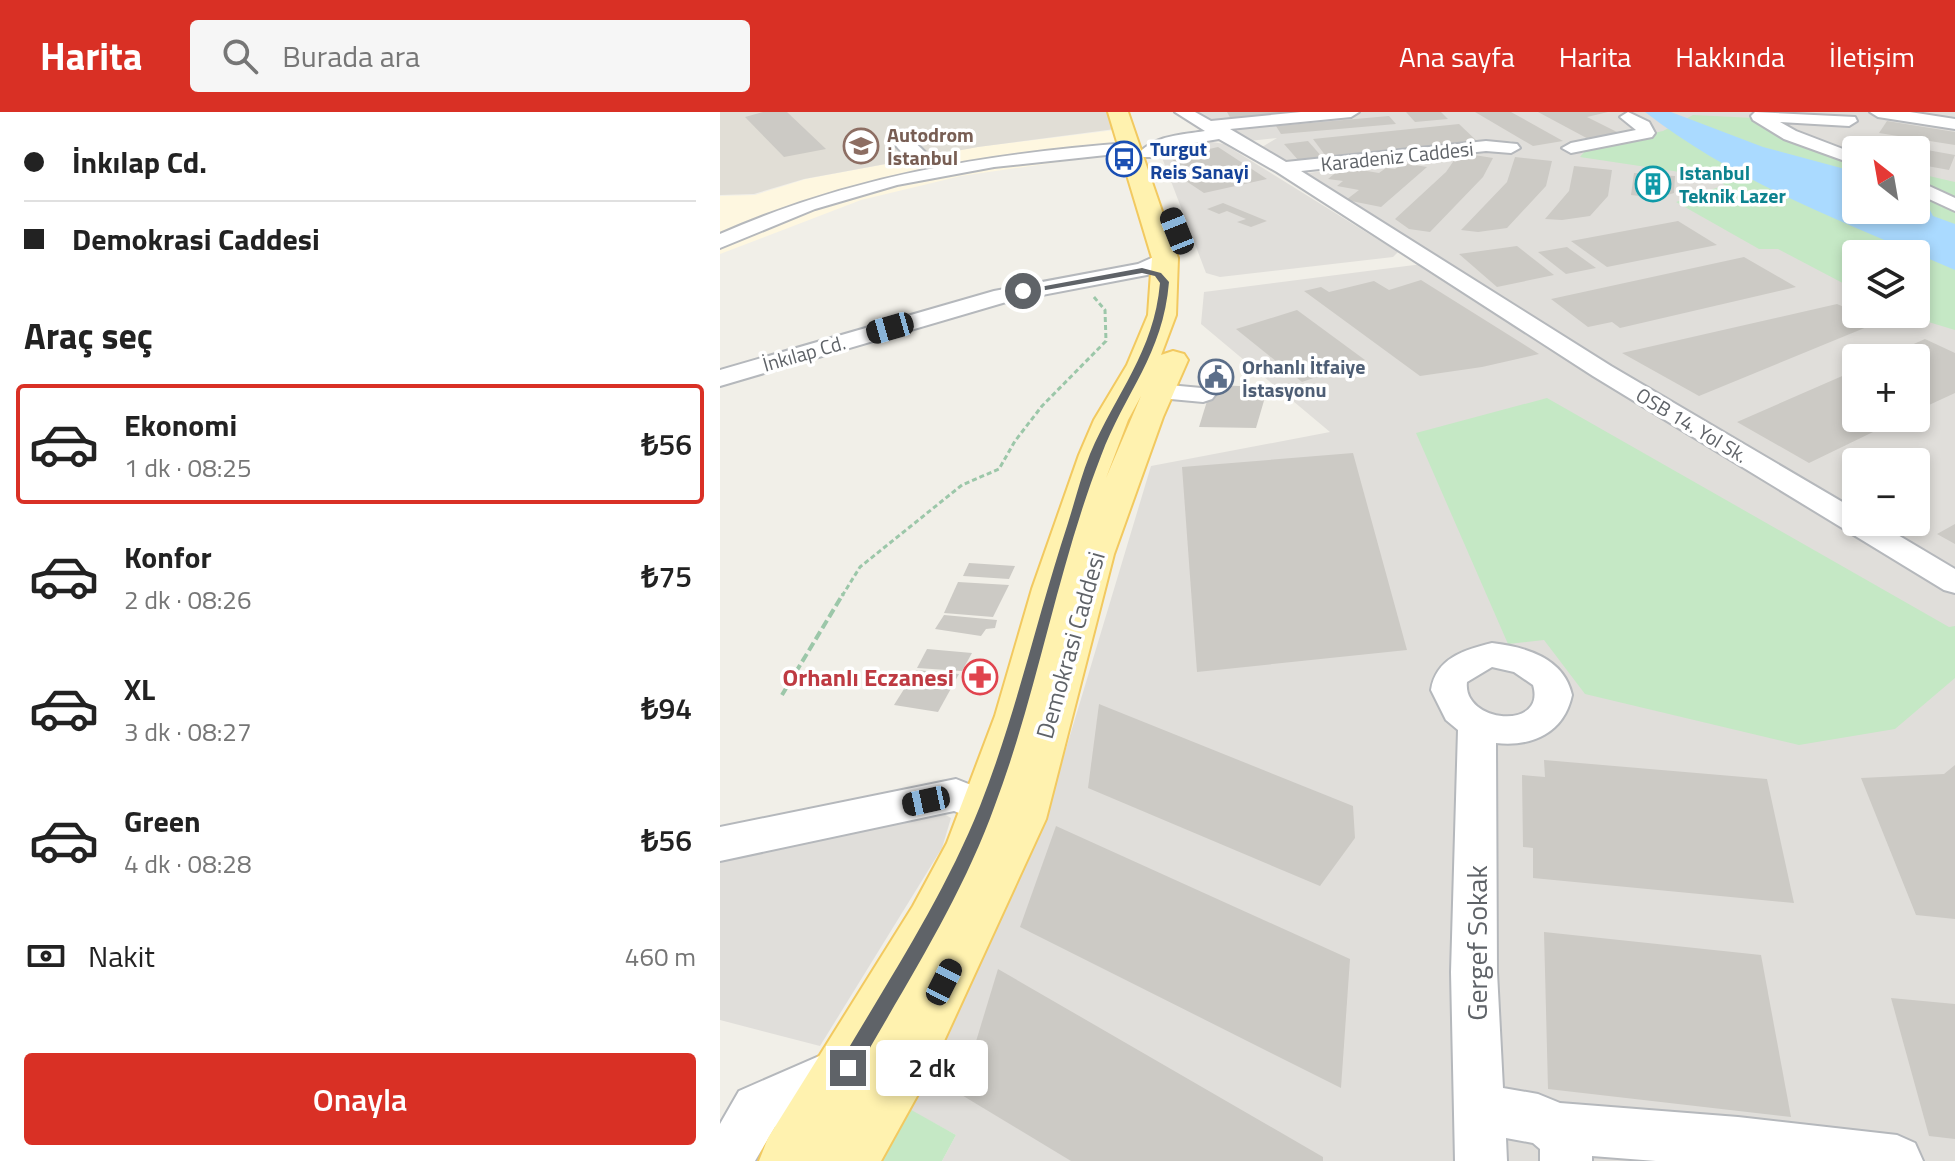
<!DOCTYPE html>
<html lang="tr">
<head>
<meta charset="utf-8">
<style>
	body { margin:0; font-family:"Titillium Web",sans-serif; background:#f6f6f6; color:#222; height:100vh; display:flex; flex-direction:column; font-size:30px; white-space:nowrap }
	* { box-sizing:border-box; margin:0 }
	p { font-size:26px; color:#767676 }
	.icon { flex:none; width:44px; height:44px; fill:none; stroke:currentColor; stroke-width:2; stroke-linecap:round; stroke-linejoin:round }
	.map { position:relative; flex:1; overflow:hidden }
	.sheet { display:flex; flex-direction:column; background:#fff; width:720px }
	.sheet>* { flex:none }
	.hud { display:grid; align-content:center; height:176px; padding:0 24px; background:#fff }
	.needle { width:52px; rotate:329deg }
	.controls { position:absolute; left:1122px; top:24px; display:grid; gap:16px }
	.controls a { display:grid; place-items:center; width:88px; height:88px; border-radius:8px; background:#fff; box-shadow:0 4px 12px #0003; font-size:40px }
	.end { position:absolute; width:36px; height:36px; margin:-18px; border:10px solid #5f6368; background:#fff; box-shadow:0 0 0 4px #fff }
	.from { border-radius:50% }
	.bubble { position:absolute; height:56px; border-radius:8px; background:#fff; box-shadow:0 4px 12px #0003; font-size:26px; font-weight:600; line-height:56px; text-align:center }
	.car { position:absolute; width:24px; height:48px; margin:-24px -12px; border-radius:10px; box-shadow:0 0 6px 2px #0007; background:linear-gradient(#222 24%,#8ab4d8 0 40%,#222 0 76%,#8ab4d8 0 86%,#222 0) }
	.hud b { display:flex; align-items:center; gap:28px; height:76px; font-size:30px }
	.hud b+b { border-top:2px solid #e0e0e0 }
	.hud i { width:20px; height:20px; background:#222 }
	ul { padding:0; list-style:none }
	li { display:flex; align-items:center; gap:24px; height:120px; margin:0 16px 12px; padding:0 8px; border:4px solid transparent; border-radius:8px }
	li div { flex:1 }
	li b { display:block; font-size:30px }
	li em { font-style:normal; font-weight:600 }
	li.on { border-color:#d93025 }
	li>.icon { width:72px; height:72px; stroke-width:1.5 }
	h2 { padding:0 24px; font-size:36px; line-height:96px }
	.pay { display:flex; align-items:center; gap:20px; height:88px; padding:0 24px; font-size:30px }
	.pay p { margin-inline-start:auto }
	.action { display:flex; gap:16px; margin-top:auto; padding:16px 24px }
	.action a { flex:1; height:92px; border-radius:8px; background:#d93025; color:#fff; font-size:32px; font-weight:600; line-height:92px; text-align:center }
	header { display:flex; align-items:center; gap:48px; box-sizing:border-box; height:112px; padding:0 40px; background:#d93025; color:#fff }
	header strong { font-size:38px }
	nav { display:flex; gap:44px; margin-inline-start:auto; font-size:28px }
	.search { width:560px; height:72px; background:#f6f6f6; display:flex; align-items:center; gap:20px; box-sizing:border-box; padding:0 28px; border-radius:8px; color:#767676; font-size:30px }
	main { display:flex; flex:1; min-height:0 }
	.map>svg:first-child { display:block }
</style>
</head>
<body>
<header>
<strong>Harita</strong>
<div class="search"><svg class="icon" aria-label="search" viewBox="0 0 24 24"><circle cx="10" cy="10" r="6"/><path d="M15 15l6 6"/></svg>Burada ara</div>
<nav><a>Ana sayfa</a><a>Harita</a><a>Hakkında</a><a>İletişim</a></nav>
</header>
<main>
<section class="sheet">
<div class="hud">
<b><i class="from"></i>İnkılap Cd.</b>
<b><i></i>Demokrasi Caddesi</b>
</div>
<h2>Araç seç</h2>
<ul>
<li class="on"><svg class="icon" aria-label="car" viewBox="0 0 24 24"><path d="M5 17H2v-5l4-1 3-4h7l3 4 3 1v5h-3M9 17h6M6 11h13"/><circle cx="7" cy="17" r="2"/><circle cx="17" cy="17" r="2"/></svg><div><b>Ekonomi</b><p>1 dk · 08:25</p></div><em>₺56</em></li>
<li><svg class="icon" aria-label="car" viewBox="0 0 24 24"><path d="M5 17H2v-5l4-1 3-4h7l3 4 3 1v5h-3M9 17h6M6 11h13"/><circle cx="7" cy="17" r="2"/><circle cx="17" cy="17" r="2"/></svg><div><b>Konfor</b><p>2 dk · 08:26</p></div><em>₺75</em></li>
<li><svg class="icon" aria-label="car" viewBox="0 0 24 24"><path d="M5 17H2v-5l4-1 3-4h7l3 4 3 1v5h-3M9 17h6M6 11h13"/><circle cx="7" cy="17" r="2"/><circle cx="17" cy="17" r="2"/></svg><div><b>XL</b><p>3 dk · 08:27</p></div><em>₺94</em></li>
<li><svg class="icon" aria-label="car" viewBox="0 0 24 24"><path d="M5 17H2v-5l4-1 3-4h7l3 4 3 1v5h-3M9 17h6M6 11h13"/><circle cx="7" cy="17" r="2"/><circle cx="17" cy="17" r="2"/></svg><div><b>Green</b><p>4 dk · 08:28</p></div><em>₺56</em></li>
</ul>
<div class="pay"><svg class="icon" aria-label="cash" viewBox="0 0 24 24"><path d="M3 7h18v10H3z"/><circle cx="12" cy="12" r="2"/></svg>Nakit<p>460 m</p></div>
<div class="action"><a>Onayla</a></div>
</section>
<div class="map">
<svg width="1235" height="1049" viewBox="0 0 1235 1049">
	<rect width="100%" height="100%" fill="#f1efe8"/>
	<path fill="#fef7e0" d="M395,18L402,41L241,64L141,88L0,142V84L35,83L86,67L257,35Z"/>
	<g fill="#e0deda" fill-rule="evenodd">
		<path d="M474,0H1235V1049H222L236,1023L186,996L330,690L431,354L610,320L481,212L484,180L710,151L580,62L799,34L791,29L570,53L542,35L557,26L529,29ZM949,24L996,63L858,40H859ZM1136,38H1196V98H1136ZM1136,142H1196V202H1136ZM1136,246H1196V306H1136ZM1136,350H1196V410H1136Z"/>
		<path d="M487,29L504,32L678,140L673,145L500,165L486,161L441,43L448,37Z"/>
		<path d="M217,698L231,706L222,736L100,934L0,908V743Z"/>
	</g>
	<path fill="#e1ded6" d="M0,0H391L395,17L258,35L84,67L34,82L0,83Z"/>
	<g fill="#c5e8c5">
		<path d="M973,3L1034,6L1136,42V98H1196V61L1235,70V218L1182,202H1196V142H1136V178L1058,137H1039L956,90L1005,73L993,65L860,45L868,35L943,19Z"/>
		<path d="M827,286L1229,515L1235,514V566L1175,617L1079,633L865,582L824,528L788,532L696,321Z"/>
		<path d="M186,995L236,1023L222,1049H155Z"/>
	</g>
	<path fill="#aadaff" d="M925,0H951L1043,35L1136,60V98H1196V82L1203,85L1213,104L1235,112V158C1129,112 1016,71 925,0Z"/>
	<g fill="#cccac5">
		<path d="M43,0H67L106,37L64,45L25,5Z"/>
		<path d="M507,0H588L512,9Z"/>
		<path d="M686,0H721L728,7L695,10Z"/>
		<path d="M755,0H791L843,29L813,34Z"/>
		<path d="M818,0H888L867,5L905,24L874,30Z"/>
		<path d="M669,4L676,12L561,22L556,14Z"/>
		<path d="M1167,9L1235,20V33L1159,21Z"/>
		<path d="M739,12L759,31L608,47L593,27Z"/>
		<path d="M588,29L603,46L579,49L564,32Z"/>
		<path d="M498,35L547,67L484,81L451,59L463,56L450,46Z"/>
		<path d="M1196,36L1235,43L1229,58L1196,52Z"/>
		<path d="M754,43L773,46L763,65L710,120L689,117L675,107L726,60L737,44Z"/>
		<path d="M795,45L832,49L826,74L787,116L758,120L741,118L787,70Z"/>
		<path d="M682,51L707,55L661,95L626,88L639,78L617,74L623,69L608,67L619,58L630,60L635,57L659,61L666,56L675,57Z"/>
		<path d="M854,54L892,58L888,84L870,104L842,108L825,107L849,79Z"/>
		<path d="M914,61L955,64L954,81L937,86L911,83Z"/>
		<path d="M503,91L547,109L531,115L517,110L526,107L507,99L499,102L487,97Z"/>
		<path d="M958,109L997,133L887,155L851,129Z"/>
		<path d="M797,134L834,163L777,175L739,142Z"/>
		<path d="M847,135L876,156L846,162L818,140Z"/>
		<path d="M1024,145L1076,175L900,216L892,210L868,215L831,187Z"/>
		<path d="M701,168L819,242L762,255L700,264L584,179L601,175L609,180L654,169L669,178Z"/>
		<path d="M1117,192L1159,210L979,284L902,241Z"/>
		<path d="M577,198L645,248L582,270L516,217Z"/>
		<path d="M1205,227L1235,241V281L1196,299V246H1162Z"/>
		<path d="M1136,258V306H1182L1089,351L1017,310Z"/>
		<path d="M492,273L548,275L536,316L479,315Z"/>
		<path d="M633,341L687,538L477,560L462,355Z"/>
		<path d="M1235,412V432L1217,422Z"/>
		<path d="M249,451L295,454L289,467L243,464Z"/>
		<path d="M238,470L289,473L273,505L224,501Z"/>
		<path d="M224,503L277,508L275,516L266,517L261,524L215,517Z"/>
		<path d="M207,537L252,541L242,559L197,556Z"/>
		<path d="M196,558L239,562L218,600L174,593Z"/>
		<path d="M379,592L633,694L635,726L600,774L368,676Z"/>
		<path d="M824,648L1047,667L1074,791L813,766V736L803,735L802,663L825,665Z"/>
		<path d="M1235,653V807L1196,803L1141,666L1224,662Z"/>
		<path d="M336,714L630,847L621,976L300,815Z"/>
		<path d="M824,820L1041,843L1071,1005L828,977Z"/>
		<path d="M278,857L603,1045V1049H351L240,982Z"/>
		<path d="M1171,886L1235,892V1027L1209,1024Z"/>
	</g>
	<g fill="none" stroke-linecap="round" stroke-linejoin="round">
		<g stroke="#b5b8bc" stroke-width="4">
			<g id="minor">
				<path d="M455,0H475L491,9L581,0H639L631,5L510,17L566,50L766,29L797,32L800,36L791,41L766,39L581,59L891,254L1136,398V410H1156L1235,457V481L1224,478L873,264L557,60L499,27L449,35L434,45H422L419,41C436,23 462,23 485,19Z"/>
				<path d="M908,0L929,10L935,21L932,25L851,41L842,36L851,31L916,18L900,5Z"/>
				<path d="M1035,0L1135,5L1137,9L1129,14L1060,10L1076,19L1136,42V53L1064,27L1033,8L1031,4Z"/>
				<path d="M1150,0H1190L1235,7V17L1158,5Z"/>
				<path d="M177,18L183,19L205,40L208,44L205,48C189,52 177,36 168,23Z"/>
				<path d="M408,31L414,32L417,36L414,40L274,55L177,73L95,97L0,136V122C131,64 266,42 408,31Z"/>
				<path d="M1196,68L1235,86V99L1196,81Z"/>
				<path d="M445,140L456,146L432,162L286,190L0,274V258L274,179L418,152Z"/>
				<path d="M438,272L492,277L496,282L492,287L483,290L429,285L425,280L429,275Z"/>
				<path d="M772,531C806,535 844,546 852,583C844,621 812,635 776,631L777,860L783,976L818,982L840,991L1018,1005L1177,1023L1195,1031L1203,1049H936L872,1044V1049H820V1037L813,1031L786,1026L787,1049H735L731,860L738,618L726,608L711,578C716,546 744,538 772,531ZM772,555L794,560L813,573C827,619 742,611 747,570Z"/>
				<path d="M236,667L281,685L287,696L281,707L267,712L234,699L0,749V715Z"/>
				<path d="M120,935L137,942L144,959L137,976L55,1015L35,1049H0V1012L19,979Z"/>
			</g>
		</g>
		<g stroke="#f2c960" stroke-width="4">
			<path id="major" d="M388,0H408L458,146L456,203L441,243L453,239L464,242L468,248L443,305L394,442L326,707L207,966L161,1049H39L48,1026L193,794L227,731L275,604L312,477L359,343L374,308L407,253L428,203L432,146ZM421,284L386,366L408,308Z"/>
		</g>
		<path stroke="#9cc7a9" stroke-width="3" stroke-dasharray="5 3" stroke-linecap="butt" d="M122,484L140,455L242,373L279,357L295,329L322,294L386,229L385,198L373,184"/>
		<path stroke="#9cc7a9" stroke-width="4" stroke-dasharray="9 4" stroke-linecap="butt" d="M62,583L123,482"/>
		<use href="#minor" fill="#fff" fill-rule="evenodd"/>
		<use href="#major" fill="#fff2af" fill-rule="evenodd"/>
	</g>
	<path fill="#5f6368" d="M422,156L441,161L449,170C443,243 405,280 381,344C337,457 318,579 275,693C241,788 184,875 135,962L128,965L121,962L119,956L121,949C170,866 224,784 260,694C296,603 317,505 348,411C355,389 361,364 370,342C396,281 434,240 440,171L435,164L422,161L303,182L298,179Z"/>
	<defs>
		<g id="school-ring" transform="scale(1.8)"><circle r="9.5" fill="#fff" stroke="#8d6e63" stroke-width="1.5"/><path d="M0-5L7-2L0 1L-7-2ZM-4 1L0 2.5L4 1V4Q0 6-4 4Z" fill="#8d6e63"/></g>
		<g id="bus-ring" transform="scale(1.8)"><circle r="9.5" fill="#fff" stroke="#1a4fb4" stroke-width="1.5"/><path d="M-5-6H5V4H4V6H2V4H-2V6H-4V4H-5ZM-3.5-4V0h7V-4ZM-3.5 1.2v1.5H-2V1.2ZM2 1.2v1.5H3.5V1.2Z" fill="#1a4fb4"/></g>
		<g id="building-ring" transform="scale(1.8)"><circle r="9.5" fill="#fff" stroke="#0f9aa8" stroke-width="1.5"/><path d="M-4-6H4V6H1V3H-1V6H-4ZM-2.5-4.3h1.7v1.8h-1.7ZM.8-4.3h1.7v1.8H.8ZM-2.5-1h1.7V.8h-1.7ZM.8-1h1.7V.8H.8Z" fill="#0f9aa8"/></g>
		<g id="civic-ring" transform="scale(1.8)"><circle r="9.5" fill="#fff" stroke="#5c6f8a" stroke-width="1.5"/><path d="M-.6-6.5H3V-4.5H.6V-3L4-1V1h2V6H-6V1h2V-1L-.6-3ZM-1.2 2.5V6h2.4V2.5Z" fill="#5c6f8a"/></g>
		<g id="pharmacy-ring" transform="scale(1.8)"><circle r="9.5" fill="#fff" stroke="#e0444e" stroke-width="1.5"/><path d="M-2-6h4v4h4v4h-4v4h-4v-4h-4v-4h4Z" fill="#e0444e"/></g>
	</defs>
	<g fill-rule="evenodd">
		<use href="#school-ring" x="141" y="34"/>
		<use href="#bus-ring" x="404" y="47"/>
		<use href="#building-ring" x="933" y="72"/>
		<use href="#civic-ring" x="496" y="265"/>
		<use href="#pharmacy-ring" x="260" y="565"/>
	</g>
	<g text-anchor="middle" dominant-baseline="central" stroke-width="7" stroke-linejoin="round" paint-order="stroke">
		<g font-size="20" font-weight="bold" fill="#785e54" stroke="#fff" text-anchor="start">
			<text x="167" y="22">Autodrom<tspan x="167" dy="23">İstanbul</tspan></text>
		</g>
		<g font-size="20" font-weight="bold" fill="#164399" stroke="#fff" text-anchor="start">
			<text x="430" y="36">Turgut<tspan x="430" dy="23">Reis Sanayi</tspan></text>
		</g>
		<g font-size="20" fill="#5f6368" stroke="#fff">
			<text transform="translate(677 44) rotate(-6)">Karadeniz Caddesi</text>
			<text transform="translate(84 241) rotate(-16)">İnkılap Cd.</text>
			<text transform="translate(972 313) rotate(31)">OSB 14. Yol Sk.</text>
		</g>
		<g font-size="20" font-weight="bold" fill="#0d838f" stroke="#fff" text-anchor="start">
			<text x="959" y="60">Istanbul<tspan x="959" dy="23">Teknik Lazer</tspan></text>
		</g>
		<g font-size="20" font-weight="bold" fill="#4e5e75" stroke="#fff" text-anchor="start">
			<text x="522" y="254">Orhanlı İtfaiye<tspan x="522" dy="23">İstasyonu</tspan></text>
		</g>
		<g font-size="24" fill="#5f6368" stroke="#fff">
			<text transform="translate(350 533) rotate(-74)">Demokrasi Caddesi</text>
		</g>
		<g font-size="24" font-weight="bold" fill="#be3a42" stroke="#fff" text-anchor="end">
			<text x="234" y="565">Orhanlı Eczanesi</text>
		</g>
		<g font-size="28" fill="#5f6368" stroke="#fff">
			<text transform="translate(756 831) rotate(-90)">Gergef Sokak</text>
		</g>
	</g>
</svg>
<div class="controls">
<a><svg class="needle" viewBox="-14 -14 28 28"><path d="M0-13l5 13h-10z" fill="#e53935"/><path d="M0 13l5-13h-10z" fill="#767676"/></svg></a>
<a><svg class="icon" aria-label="layers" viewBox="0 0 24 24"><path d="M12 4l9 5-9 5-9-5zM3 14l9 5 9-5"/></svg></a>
<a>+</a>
<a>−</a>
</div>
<i class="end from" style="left:303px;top:179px"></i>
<i class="end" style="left:128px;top:956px"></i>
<div class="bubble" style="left:156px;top:928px;width:112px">2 dk</div>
<i class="car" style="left:457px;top:119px;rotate:338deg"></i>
<i class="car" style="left:170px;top:216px;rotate:254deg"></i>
<i class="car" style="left:206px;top:689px;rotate:258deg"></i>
<i class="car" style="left:224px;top:870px;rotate:27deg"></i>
</div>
</main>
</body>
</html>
